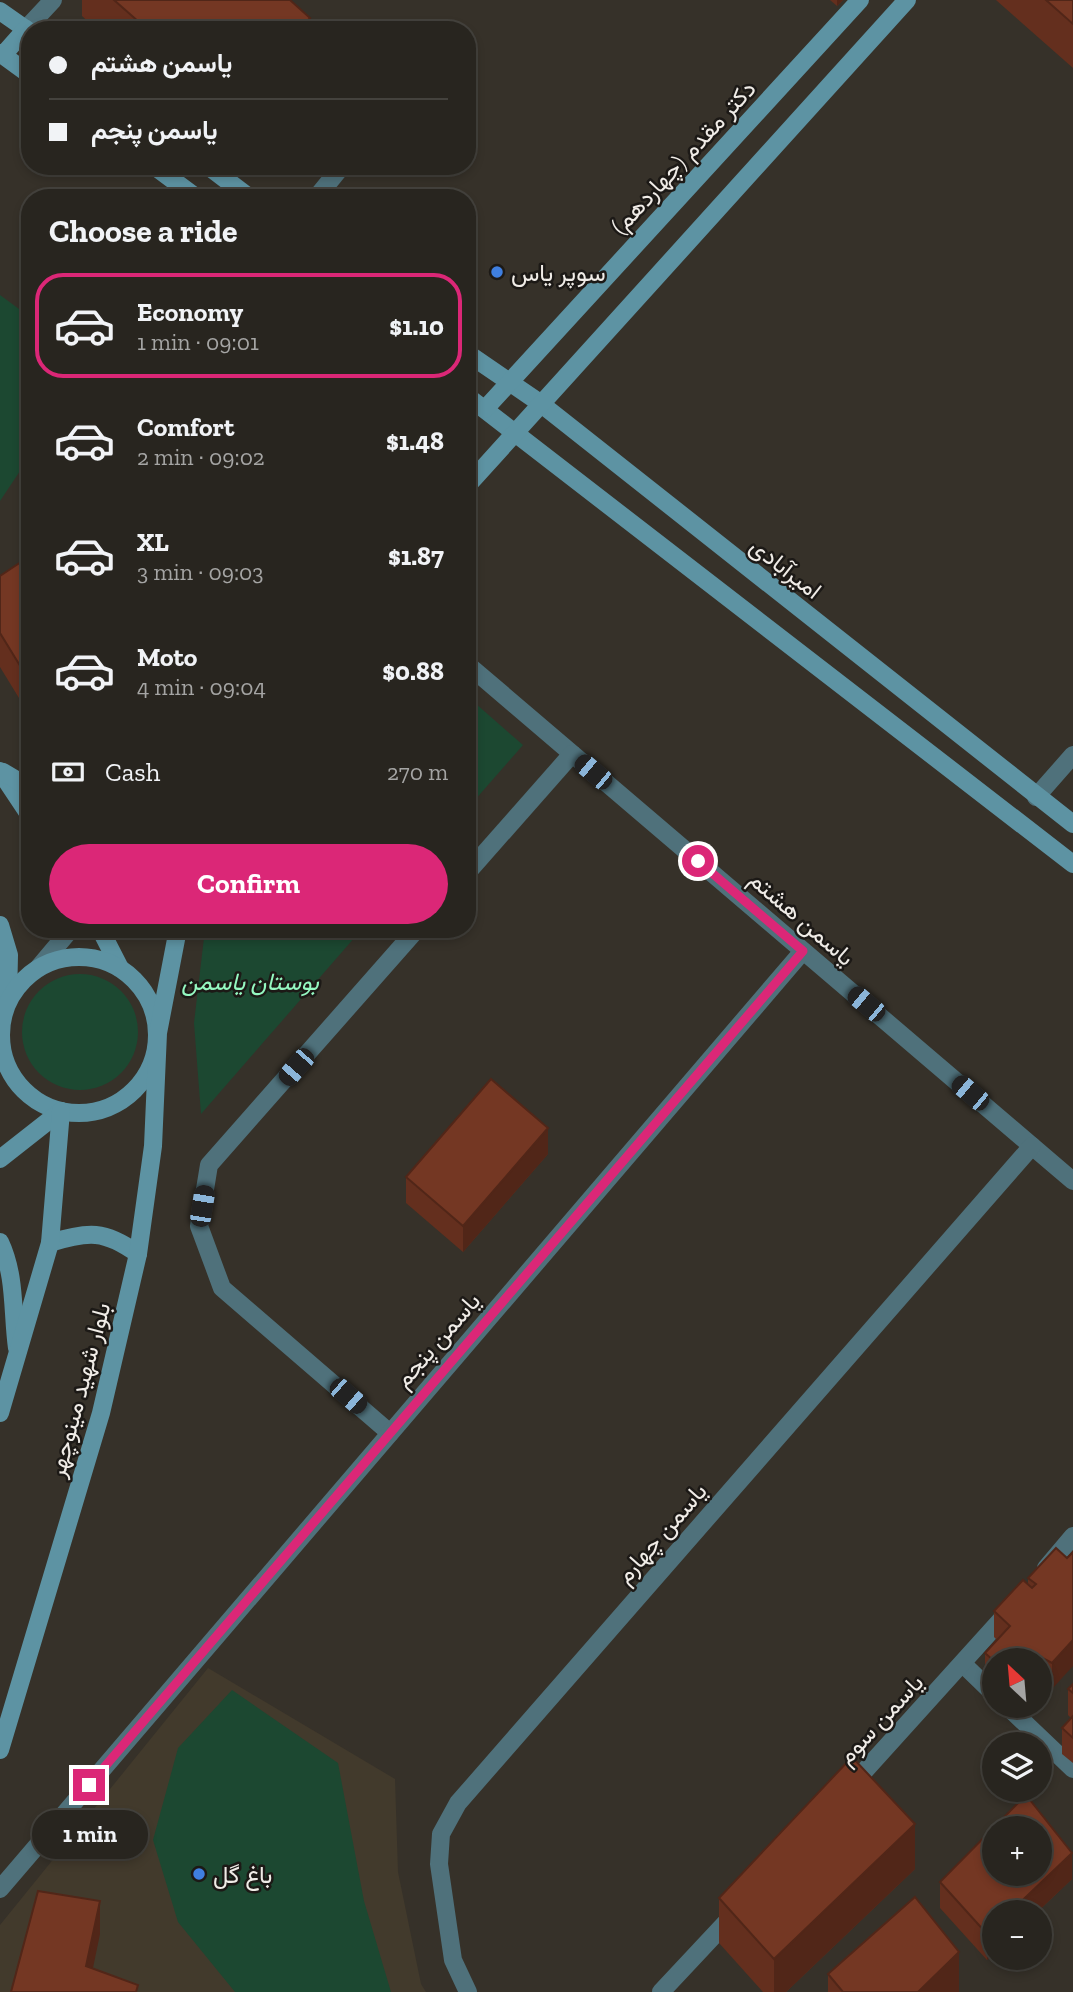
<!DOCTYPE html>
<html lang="en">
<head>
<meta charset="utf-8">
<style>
	body { margin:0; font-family:"Zilla Slab",Vazirmatn,serif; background:#302d28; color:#f1f3f6; height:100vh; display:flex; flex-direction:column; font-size:26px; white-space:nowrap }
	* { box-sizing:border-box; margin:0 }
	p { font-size:23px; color:#a5a5a4 }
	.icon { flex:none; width:38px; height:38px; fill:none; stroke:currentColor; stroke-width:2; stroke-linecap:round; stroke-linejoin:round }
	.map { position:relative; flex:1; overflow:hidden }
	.details { position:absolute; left:21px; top:189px; width:455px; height:749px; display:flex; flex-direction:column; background:#28251f; border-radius:28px; box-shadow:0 4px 10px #0003,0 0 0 2px #44423d }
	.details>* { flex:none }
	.banner { position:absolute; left:21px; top:21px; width:455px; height:154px; border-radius:28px; box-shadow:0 4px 10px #0003,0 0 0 2px #44423d; display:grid; align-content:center; height:154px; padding:0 28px; background:#28251f }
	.needle { width:46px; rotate:334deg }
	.controls { position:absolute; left:982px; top:1648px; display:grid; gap:14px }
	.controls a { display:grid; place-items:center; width:70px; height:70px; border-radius:50%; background:#28251f; box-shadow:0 4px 10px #0003,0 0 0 2px #44423d; font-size:35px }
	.end { position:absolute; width:32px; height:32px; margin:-16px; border:9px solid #db2777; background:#fff; box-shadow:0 0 0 4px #fff }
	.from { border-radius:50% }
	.bubble { position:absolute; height:49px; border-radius:24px; background:#28251f; box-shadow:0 4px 10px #0003,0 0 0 2px #44423d; font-size:23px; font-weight:700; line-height:49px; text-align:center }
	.car { position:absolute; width:21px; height:42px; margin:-21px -10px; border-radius:9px; box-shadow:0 0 5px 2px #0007; background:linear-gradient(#222 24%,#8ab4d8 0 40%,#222 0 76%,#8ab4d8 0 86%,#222 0) }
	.banner b { display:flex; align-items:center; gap:24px; height:66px; font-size:26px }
	.banner b+b { border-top:2px solid #44423d }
	.banner i { width:18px; height:18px; background:#f1f3f6 }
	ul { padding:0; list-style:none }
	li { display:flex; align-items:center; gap:21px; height:105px; margin:0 14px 10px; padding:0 14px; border:4px solid transparent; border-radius:28px }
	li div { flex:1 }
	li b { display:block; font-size:26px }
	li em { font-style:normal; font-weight:700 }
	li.active { border-color:#db2777 }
	li>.icon { width:63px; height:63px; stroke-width:1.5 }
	h2 { padding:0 28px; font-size:32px; line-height:84px }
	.pay { display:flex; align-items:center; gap:18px; height:77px; padding:0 28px; font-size:26px }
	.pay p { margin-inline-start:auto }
	.action { display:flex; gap:14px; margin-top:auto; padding:14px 28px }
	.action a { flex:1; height:80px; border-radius:42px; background:#db2777; color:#fff; font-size:28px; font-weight:700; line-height:80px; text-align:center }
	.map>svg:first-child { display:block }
</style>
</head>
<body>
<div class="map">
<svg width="1073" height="1992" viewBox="0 0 1073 1992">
	<rect width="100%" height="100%" fill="#363129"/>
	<path fill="#423a2c" d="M208,1668L395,1779L398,1872L421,1984L426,1992H0V1925Z"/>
	<g fill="#1c4831">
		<path d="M0,295L30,317V471L22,468L0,501Z"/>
		<path d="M467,696L523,745L467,809Z"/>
		<path d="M205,929H362L201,1114L194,1023Z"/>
		<circle cx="80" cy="1032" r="58"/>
		<path d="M232,1690L338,1763L364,1901L391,1992H235L178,1922L153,1840L178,1748Z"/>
	</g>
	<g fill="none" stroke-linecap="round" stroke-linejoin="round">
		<g stroke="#4f717b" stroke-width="18">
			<path d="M26,29L53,0"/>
			<path d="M316,198L342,166"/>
			<path d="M467,664L1073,1181"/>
			<path d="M1036,797L1073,755"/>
			<path d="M467,873L572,754"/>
			<path d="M39,967L71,929"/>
			<path d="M390,1433L222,1288L199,1226L209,1165L417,929"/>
			<path d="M1046,1568L1073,1536"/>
			<path d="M963,1664L994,1694"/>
			<path d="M1007,1706L1073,1769"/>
			<path d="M850,1787L1009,1611"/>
			<path d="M0,1889L803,951"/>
			<path d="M468,1992L453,1960L439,1864L441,1834L458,1803L1032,1146"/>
			<path d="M661,1992L734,1914"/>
		</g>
		<g stroke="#5d93a3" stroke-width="18">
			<path d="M0,11L30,32"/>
			<path d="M0,53L30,75"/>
			<path d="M3,55L26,29"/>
			<path d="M154,166L197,198"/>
			<path d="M208,166L250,198"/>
			<path d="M467,353L540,403L1073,824"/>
			<path d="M467,396L1073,864"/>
			<path d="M485,409L860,0"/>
			<path d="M467,486L907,0"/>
			<path d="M0,771L30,816"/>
			<path d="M3,772L30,788"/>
			<path d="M0,925L9,955L8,1000"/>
			<path d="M100,929L120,968"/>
			<circle cx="79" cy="1035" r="78"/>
			<path d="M0,1159L61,1111"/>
			<path d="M0,1242C16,1276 12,1312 17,1348"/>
			<path d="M50,1243C88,1231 105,1230 138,1254"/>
			<path d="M0,1413L50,1243L61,1111"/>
			<path d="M0,1750L101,1413L138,1254L153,1146L158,1033L178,929"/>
		</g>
	</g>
	<g fill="#642f1e">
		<path d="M82,0H290L310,30H97L82,16Z"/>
		<path d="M830,0H843L837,6Z"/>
		<path d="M996,0H1073V68Z"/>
		<path d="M30,556V716L0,667V576Z"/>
		<path d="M548,1154L463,1252L406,1203V1177Z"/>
		<path d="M1056,1548L1052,1689L1040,1682V1661H994V1687L985,1679V1653L997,1640L994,1637V1611L1028,1585V1578Z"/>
		<path d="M1073,1684V1763L1062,1754V1728L1071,1718L1068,1715V1689Z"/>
		<path d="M1015,1706H1026L1023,1714Z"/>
		<path d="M915,1869L786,1992H763L719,1943V1898Z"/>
		<path d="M1072,1879L987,1960L940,1908V1882Z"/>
		<path d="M828,1974L959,1992H828Z"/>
	</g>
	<g fill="#512618">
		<path d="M837,0H843L837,6Z"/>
		<path d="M310,18V30H299Z"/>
		<path d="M548,1128V1154L463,1252V1226Z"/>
		<path d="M1073,1640V1666L1052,1689V1663Z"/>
		<path d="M915,1824V1869L786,1992H774V1959Z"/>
		<path d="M1072,1853V1879L1036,1913H1009Z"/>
		<path d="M100,1901V1934L88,1992L86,1966Z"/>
		<path d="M994,1927V1953L987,1960V1934Z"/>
		<path d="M959,1952V1992H918Z"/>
	</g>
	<g fill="#743723" stroke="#512618" stroke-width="2" fill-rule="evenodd">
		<path d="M114,0H290L310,18L299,30H148Z"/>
		<path d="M1046,0H1073V24Z"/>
		<path d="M30,556V682L0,633V576Z"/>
		<path d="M491,1079L548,1128L463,1226L406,1177Z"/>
		<path d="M1056,1548L1067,1558L1073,1552V1640L1052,1663L1039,1656L1036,1661H994L985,1653L1010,1626L994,1611L1023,1580L1032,1588L1036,1584L1028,1578Z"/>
		<path d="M1073,1684V1693L1068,1689Z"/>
		<path d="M1073,1716V1738L1062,1728Z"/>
		<path d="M852,1757L915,1824L774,1959L719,1898Z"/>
		<path d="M1026,1795L1072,1853L1009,1913H994V1927L987,1934L940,1882ZM994,1829H1040V1874H994Z"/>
		<path d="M38,1891L100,1901L86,1966L138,1985L136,1992H11Z"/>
		<path d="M915,1897L959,1952L918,1992H843L828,1974Z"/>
	</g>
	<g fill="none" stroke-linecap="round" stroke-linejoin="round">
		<path stroke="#db2777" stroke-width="9" d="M89,1785L803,951L698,861"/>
	</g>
	<g fill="#3f7fe0" stroke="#1c1916" stroke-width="2.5">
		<circle cx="497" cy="272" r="7"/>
		<circle cx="199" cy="1874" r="7"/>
	</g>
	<g text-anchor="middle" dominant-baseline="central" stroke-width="5" stroke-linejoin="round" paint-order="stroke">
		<g font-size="24" fill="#f0ece7" stroke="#1c1916">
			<text transform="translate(683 157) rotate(-47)">دکتر مقدم (چهاردهم)</text>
			<text transform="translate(786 568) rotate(38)">امیرآبادی</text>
			<text transform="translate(802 918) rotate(41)">یاسمن هشتم</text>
			<text transform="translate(437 1340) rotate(-49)">یاسمن پنجم</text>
			<text transform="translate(79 1390) rotate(-75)">بلوار شهید مینوچهر</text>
			<text transform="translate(661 1533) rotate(-49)">یاسمن چهارم</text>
			<text transform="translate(880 1719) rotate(-47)">یاسمن سوم</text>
		</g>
		<g font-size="24" fill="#f0ece7" stroke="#1c1916" text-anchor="start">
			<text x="511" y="272">سوپر یاس</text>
			<text x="213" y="1874">باغ گل</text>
		</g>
		<g font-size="24" font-style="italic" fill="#95f8c1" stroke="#1c1916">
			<text x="250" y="981">بوستان یاسمن</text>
		</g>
	</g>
</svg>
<div class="controls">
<a><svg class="needle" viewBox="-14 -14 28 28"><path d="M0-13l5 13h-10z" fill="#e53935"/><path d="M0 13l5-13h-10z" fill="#a5a5a4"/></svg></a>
<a><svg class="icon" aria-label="layers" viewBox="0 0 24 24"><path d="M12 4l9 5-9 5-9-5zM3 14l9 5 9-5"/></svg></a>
<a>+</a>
<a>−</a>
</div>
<i class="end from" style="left:698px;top:861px"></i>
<i class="end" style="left:89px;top:1785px"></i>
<div class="bubble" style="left:32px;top:1810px;width:116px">1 min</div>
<i class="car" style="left:593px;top:772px;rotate:310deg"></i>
<i class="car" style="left:866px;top:1004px;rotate:310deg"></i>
<i class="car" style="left:296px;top:1067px;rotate:221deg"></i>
<i class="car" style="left:970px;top:1093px;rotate:310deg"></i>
<i class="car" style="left:202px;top:1206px;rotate:9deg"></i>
<i class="car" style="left:348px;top:1396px;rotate:131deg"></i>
<div class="banner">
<b><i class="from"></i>یاسمن هشتم</b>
<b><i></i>یاسمن پنجم</b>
</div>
<section class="details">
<h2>Choose a ride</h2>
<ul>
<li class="active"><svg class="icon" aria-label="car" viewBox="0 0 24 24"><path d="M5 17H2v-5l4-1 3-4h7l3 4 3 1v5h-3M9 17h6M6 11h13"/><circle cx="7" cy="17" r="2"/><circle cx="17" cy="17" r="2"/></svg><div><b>Economy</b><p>1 min · 09:01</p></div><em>$1.10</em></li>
<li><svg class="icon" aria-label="car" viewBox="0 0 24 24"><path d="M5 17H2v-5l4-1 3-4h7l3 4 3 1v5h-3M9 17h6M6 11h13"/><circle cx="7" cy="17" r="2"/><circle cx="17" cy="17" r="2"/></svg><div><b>Comfort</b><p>2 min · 09:02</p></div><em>$1.48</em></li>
<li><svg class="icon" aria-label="car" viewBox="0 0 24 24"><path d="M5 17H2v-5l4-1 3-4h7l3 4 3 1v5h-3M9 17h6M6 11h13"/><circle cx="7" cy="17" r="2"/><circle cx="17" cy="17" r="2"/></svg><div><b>XL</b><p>3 min · 09:03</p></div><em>$1.87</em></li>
<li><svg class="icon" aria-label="car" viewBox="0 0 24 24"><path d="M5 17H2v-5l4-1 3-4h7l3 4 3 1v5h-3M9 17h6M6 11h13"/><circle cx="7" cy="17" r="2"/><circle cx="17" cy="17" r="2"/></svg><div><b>Moto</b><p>4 min · 09:04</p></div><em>$0.88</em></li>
</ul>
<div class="pay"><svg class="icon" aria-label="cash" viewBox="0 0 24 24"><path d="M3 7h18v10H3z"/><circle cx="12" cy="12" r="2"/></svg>Cash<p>270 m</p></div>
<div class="action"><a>Confirm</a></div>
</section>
</div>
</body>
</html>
